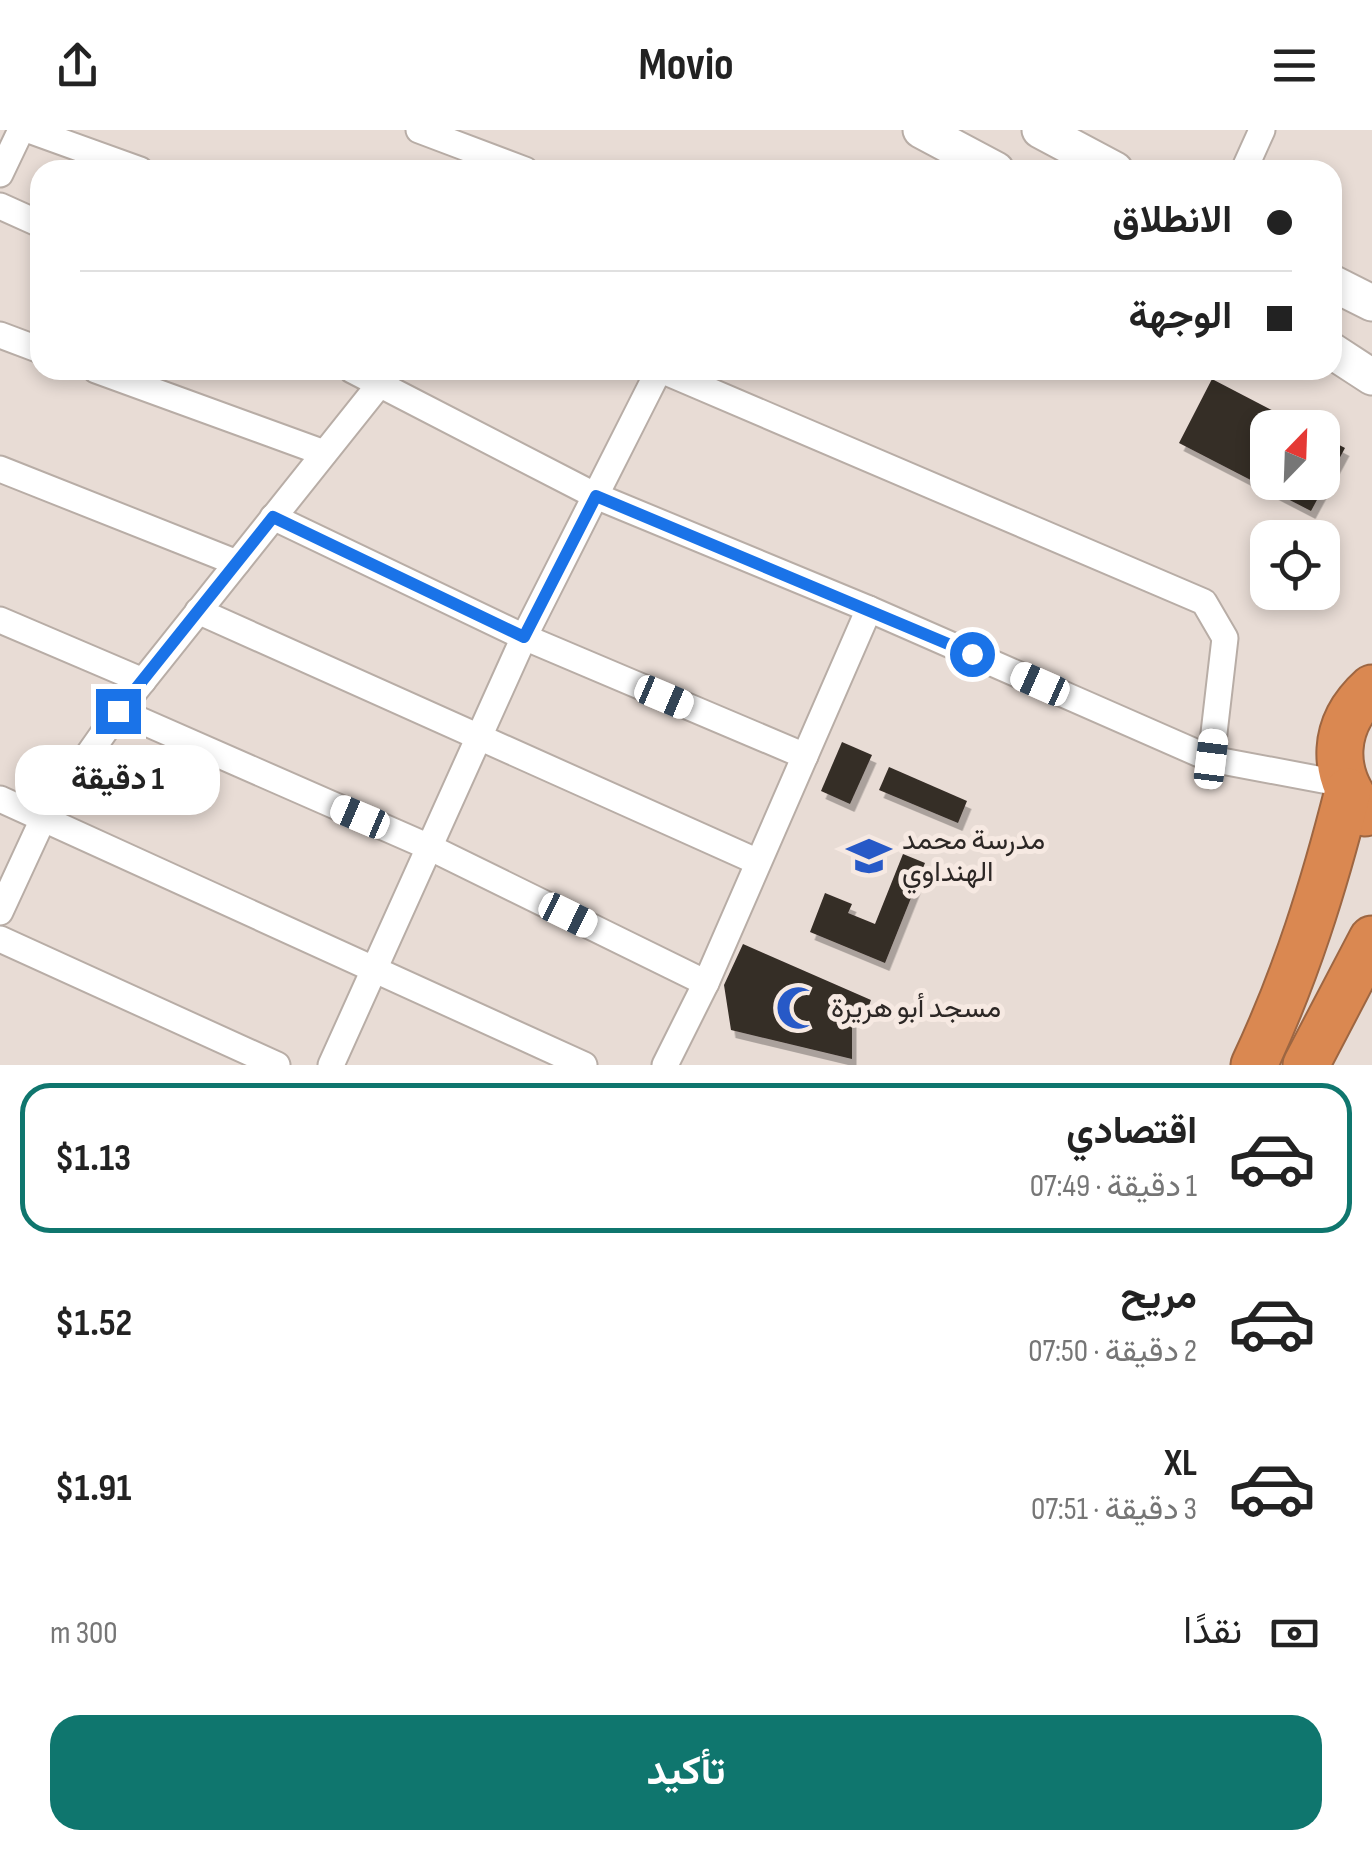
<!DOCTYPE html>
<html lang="ar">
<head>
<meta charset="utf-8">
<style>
	body { margin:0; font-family:"Sofia Sans Condensed",Vazirmatn,sans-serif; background:#f6f6f6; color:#222; direction:rtl; height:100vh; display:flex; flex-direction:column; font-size:38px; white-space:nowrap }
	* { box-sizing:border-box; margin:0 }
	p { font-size:32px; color:#767676 }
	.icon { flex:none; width:55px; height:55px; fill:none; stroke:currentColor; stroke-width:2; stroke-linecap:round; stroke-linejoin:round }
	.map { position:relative; height:935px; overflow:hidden; direction:ltr }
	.panel { display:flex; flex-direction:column; background:#fff; flex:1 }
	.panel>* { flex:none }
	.banner { position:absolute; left:30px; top:30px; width:1312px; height:220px; border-radius:30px; box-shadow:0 5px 15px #0003; direction:rtl; display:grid; align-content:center; height:220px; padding:0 50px; background:#fff }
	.needle { width:65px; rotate:23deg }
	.controls { position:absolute; left:1250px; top:280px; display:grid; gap:20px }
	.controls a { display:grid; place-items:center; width:90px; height:90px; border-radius:20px; background:#fff; box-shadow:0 5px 15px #0003; font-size:50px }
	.end { position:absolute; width:45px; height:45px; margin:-22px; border:12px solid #1a73e8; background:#fff; box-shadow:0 0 0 5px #fff }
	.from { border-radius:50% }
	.bubble { position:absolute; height:70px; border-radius:30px; background:#fff; box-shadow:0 5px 15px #0003; font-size:32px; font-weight:700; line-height:70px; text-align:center; direction:rtl }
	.car { position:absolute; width:30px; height:60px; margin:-30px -15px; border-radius:12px; box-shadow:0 0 8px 2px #0007; background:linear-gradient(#fff 24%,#345 0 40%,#fff 0 76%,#345 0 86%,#fff 0) }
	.banner b { display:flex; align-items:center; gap:35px; height:95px; font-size:38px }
	.banner b+b { border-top:2px solid #e0e0e0 }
	.banner i { width:25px; height:25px; background:#222 }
	ul { padding:18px 0 0; list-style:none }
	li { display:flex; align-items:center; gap:30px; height:150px; margin:0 20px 15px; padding:0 30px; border:5px solid transparent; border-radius:30px }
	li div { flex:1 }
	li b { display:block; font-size:38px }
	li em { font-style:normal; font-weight:700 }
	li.selected { border-color:#0f766e }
	li>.icon { width:90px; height:90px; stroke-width:1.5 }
	.pay { display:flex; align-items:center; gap:25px; height:110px; padding:0 50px; font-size:38px }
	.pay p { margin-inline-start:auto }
	.button { display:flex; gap:20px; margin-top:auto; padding:20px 50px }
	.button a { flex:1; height:115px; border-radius:30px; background:#0f766e; color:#fff; font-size:40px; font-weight:700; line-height:115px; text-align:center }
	header { display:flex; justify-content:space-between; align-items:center; height:130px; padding:0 50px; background:#fff; font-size:45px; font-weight:700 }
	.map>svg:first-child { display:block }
</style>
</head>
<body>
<header><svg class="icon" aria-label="menu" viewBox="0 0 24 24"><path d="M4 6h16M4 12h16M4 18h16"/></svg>Movio<svg class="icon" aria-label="share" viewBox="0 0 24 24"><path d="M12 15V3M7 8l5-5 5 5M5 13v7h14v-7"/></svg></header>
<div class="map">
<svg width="1372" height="935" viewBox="0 0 1372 935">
	<defs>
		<filter id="shadow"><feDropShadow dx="4.5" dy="8" stdDeviation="0" flood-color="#0004"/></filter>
	</defs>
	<rect width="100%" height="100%" fill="#e8dcd5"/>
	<g fill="#362d27" filter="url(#shadow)">
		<path d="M1212,249L1306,298H1268V352H1322V306L1345,318L1311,381L1179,313Z"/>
		<path d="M842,612L872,625L850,674L821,661Z"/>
		<path d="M889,637L967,671L958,693L879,660Z"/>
		<path d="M903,724L925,733L885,833L810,802L825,763L852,774L848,783L875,794Z"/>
		<path d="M743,814L871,870L865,887L852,886V929L731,900L724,855Z"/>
	</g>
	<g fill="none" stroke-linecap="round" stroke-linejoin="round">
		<g stroke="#b8ada6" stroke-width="29">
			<g id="street">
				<path d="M29,0L140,40"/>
				<path d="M419,0L525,40"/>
				<path d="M1244,40L1262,0"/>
				<path d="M0,44L21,0"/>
				<path d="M0,76L40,94"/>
				<path d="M0,205L40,220"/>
				<path d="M96,240L324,323"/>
				<path d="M352,240L596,366L869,479L1211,629L1344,654"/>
				<path d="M661,240L1204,472L1225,508L1211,629"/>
				<path d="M0,339L237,433"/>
				<path d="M273,387L524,507L805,626"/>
				<path d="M198,481L758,732"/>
				<path d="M0,490L143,551"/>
				<path d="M119,581L429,717L706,853"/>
				<path d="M0,669L584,935"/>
				<path d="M0,782L43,689L119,581L391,240"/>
				<path d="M0,809L277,935"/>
				<path d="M331,935L524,507L659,240"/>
				<path d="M665,935L706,853L869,479"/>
			</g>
		</g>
		<g stroke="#b8ada6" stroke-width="39">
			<g id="secondary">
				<path d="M921,0L996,40"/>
				<path d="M1040,0L1115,40"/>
				<path d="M1332,153L1372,173"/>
				<path d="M1332,221L1372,247"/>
			</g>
		</g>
		<g stroke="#9d6642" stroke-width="49">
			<g id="highway">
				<path d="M1365,683C1329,643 1332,594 1372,558"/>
				<path d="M1254,935C1296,846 1324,756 1348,661"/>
				<path d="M1306,935L1372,809"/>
			</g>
		</g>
		<use href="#street" stroke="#fff" stroke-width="25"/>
		<use href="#secondary" stroke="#fff" stroke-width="35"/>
		<use href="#highway" stroke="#da8851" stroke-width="45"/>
	</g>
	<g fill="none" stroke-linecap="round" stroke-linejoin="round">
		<path stroke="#1a73e8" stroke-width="12" d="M118,581L273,387L524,507L596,366L972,524"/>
	</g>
	<defs>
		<g id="school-bare" transform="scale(3.45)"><path d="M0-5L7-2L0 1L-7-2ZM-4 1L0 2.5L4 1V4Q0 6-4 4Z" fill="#2759c7" stroke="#f6e9e2" stroke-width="2.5" paint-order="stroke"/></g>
		<g id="mosque-bare" transform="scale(3.45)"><path d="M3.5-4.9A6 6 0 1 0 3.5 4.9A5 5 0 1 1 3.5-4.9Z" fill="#2759c7" stroke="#f6e9e2" stroke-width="2.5" paint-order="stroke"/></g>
	</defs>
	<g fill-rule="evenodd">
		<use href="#school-bare" x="869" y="726"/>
		<use href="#mosque-bare" x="798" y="878"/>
	</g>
	<g text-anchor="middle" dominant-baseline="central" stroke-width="10" stroke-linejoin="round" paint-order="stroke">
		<g font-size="28" fill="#2c2725" stroke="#f6e9e2" text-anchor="start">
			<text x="902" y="710">مدرسة محمد<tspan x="902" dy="32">الهنداوي</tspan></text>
			<text x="831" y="878">مسجد أبو هريرة</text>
		</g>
	</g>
</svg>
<div class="controls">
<a><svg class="needle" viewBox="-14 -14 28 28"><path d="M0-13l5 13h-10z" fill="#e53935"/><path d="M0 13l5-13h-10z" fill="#767676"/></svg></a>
<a><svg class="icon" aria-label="locate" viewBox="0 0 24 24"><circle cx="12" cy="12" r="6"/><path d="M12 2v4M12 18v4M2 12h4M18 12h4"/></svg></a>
</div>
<i class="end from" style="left:972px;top:524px"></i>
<i class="end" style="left:118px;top:581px"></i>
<div class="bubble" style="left:15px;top:615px;width:205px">1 دقيقة</div>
<i class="car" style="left:1040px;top:554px;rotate:294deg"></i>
<i class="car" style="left:664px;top:567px;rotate:113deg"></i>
<i class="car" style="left:1211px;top:629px;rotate:7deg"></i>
<i class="car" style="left:360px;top:687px;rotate:293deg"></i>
<i class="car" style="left:568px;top:785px;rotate:116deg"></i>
<div class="banner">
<b><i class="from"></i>الانطلاق</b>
<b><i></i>الوجهة</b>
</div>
</div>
<section class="panel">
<ul>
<li class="selected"><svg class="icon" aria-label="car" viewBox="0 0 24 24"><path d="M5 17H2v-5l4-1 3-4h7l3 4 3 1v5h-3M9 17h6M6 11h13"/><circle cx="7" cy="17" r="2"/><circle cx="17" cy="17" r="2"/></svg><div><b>اقتصادي</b><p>1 دقيقة · 07:49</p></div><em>$1.13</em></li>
<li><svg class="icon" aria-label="car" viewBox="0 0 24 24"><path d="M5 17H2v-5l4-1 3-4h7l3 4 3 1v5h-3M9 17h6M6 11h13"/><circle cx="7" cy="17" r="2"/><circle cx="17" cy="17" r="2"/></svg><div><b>مريح</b><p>2 دقيقة · 07:50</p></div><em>$1.52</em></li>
<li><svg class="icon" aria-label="car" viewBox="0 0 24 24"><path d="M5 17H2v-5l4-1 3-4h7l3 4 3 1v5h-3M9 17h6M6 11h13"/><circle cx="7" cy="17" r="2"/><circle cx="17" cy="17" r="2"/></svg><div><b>XL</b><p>3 دقيقة · 07:51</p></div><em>$1.91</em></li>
</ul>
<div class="pay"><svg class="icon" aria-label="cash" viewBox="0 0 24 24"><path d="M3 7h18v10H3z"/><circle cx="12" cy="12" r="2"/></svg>نقدًا<p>300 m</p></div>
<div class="button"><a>تأكيد</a></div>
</section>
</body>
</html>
